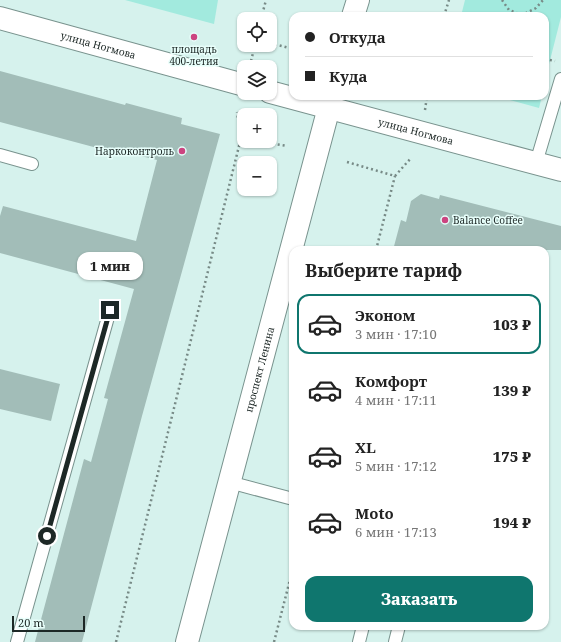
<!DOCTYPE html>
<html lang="ru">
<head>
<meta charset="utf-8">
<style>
	body { margin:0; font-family:"Noto Serif",serif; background:#f6f6f6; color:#222; height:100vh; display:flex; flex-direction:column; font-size:15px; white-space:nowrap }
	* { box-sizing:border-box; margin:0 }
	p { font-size:13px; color:#767676 }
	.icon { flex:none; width:22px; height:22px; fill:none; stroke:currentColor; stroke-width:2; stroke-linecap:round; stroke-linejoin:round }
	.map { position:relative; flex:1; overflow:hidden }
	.side { position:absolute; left:289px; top:246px; width:260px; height:384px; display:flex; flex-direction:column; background:#fff; border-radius:12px; box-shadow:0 1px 3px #0004 }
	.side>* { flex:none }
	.banner { position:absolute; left:289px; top:12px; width:260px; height:88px; border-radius:12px; box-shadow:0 1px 3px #0004; display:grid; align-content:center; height:88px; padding:0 16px; background:#fff }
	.tools { position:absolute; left:237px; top:12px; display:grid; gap:8px }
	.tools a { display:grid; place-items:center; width:40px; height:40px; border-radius:8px; background:#fff; box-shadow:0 1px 3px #0004; font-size:20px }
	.scale { position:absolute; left:12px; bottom:10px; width:73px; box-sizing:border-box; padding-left:4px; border:2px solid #1d2826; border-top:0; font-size:11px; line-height:14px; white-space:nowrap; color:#1d2826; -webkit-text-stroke:3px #e7fefa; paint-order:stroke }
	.end { position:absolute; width:18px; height:18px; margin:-9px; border:5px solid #1d2826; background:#fff; box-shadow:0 0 0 2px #fff }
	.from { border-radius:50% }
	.bubble { position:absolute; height:28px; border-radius:12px; background:#fff; box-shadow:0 1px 3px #0004; font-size:13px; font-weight:800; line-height:28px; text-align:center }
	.banner b { display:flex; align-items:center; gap:14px; height:38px; font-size:15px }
	.banner b+b { border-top:1px solid #e0e0e0 }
	.banner i { width:10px; height:10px; background:#222 }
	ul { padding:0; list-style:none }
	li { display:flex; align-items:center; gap:12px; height:60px; margin:0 8px 6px; padding:0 8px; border:2px solid transparent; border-radius:12px }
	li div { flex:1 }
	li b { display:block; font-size:15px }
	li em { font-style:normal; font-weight:800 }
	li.current { border-color:#0f766e }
	li>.icon { width:36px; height:36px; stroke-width:1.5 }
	h2 { padding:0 16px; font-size:18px; line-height:48px }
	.cta { display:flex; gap:8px; margin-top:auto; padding:8px 16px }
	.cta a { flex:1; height:46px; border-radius:12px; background:#0f766e; color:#fff; font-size:16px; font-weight:800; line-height:46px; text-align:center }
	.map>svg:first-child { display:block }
</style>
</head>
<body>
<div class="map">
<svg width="561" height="642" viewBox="0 0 561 642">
	<rect width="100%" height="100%" fill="#d6f2ed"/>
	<g fill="#a2eade">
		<path d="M125,0H218L214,24Z"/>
		<path d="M465,0H561V17L545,80V16H461Z"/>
		<path d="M495,96H542L539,108Z"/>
	</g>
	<g fill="#a2bdb8">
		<path d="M0,71L125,105L126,103L182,118L181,124L220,134L142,416L82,642H35L84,459L91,462L108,399L104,398L134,289L0,253V216L3,206L136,241L157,160L117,150L116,153L0,122Z"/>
		<path d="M421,194L439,199L440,195L561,226V250H393L401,220L406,222L411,201Z"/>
		<path d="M0,369L60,384L51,421L0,409Z"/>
	</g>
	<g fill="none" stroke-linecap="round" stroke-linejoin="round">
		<g stroke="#79938e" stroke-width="14">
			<g id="service">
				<path d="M0,155L32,164"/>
				<path d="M536,163L561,79"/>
				<path d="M229,482L293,499"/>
				<path d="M17,642L110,310"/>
				<path d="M359,642L363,626"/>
				<path d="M395,642L399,626"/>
			</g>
		</g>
		<g stroke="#79938e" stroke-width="24">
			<g id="tertiary">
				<path id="s1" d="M0,18L244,85"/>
				<path id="s2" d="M270,92L561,170"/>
			</g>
		</g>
		<g stroke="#79938e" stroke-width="24">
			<g id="secondary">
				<path d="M353,16L358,0"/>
				<path id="s3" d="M187,642L332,96"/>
			</g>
		</g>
		<g stroke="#778a86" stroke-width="2.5" stroke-dasharray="2 3" stroke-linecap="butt">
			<path d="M502,0L509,10L522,15L536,8L543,0"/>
			<path d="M444,16L449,0"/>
			<path d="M261,19L266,0"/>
			<path d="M270,43L293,49"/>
			<path d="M545,59L555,61"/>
			<path d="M251,61L255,45"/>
			<path d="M425,110L427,96"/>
			<path d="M258,141L287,146"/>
			<path d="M347,162L395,176L411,158"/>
			<path d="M376,250L395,176"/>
			<path d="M116,642L241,138L237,112"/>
			<path d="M274,642L293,568"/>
		</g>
		<use href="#service" stroke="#fff" stroke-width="12"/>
		<use href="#tertiary" stroke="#fff" stroke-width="22"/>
		<use href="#secondary" stroke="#fff" stroke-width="22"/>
	</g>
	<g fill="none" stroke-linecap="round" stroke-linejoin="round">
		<path stroke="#1d2826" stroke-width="5" d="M47,536L110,310"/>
	</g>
	<g fill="#cc4480" stroke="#e7fefa" stroke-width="1.5">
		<circle cx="194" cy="37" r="4"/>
		<circle cx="182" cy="151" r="4"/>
		<circle cx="445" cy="220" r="4"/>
	</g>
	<g text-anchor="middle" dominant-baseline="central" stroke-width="3" stroke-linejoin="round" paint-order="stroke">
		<g font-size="10" fill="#1d2826" stroke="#e7fefa">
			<text stroke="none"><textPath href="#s1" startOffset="102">улица Ногмова</textPath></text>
			<text stroke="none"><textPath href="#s2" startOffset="151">улица Ногмова</textPath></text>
			<text stroke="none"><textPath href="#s3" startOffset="282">проспект Ленина</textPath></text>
		</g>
		<g font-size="10" fill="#1d2826" stroke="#e7fefa">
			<text x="194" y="49">площадь<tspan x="194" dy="12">400-летия</tspan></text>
			<text x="174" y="151" text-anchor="end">Наркоконтроль</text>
			<text x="453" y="220" text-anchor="start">Balance Coffee</text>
		</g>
	</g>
</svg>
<div class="tools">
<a><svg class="icon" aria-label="locate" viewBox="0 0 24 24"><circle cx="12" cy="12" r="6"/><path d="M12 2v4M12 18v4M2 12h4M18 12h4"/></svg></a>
<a><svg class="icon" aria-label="layers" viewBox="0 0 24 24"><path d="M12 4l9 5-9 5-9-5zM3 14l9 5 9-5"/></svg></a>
<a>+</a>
<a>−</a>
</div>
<div class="scale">20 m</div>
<i class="end from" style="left:47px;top:536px"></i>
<i class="end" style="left:110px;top:310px"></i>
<div class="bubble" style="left:77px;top:252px;width:66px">1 мин</div>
<div class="banner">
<b><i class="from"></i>Откуда</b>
<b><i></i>Куда</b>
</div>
<section class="side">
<h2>Выберите тариф</h2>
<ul>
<li class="current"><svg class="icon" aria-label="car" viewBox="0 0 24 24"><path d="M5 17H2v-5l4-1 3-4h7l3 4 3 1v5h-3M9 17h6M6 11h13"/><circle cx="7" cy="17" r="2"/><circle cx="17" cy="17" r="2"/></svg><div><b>Эконом</b><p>3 мин · 17:10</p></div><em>103 ₽</em></li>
<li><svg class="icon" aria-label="car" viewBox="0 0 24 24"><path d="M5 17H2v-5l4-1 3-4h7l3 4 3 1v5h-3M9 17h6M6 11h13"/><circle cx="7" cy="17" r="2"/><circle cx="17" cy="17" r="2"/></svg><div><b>Комфорт</b><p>4 мин · 17:11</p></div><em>139 ₽</em></li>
<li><svg class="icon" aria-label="car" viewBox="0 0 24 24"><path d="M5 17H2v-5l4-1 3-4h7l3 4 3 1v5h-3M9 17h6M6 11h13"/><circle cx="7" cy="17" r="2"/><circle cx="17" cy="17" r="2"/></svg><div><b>XL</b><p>5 мин · 17:12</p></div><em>175 ₽</em></li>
<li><svg class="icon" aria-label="car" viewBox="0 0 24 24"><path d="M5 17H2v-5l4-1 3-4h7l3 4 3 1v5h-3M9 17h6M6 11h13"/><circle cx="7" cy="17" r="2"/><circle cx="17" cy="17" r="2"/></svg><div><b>Moto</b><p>6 мин · 17:13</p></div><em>194 ₽</em></li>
</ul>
<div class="cta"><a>Заказать</a></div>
</section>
</div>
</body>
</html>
